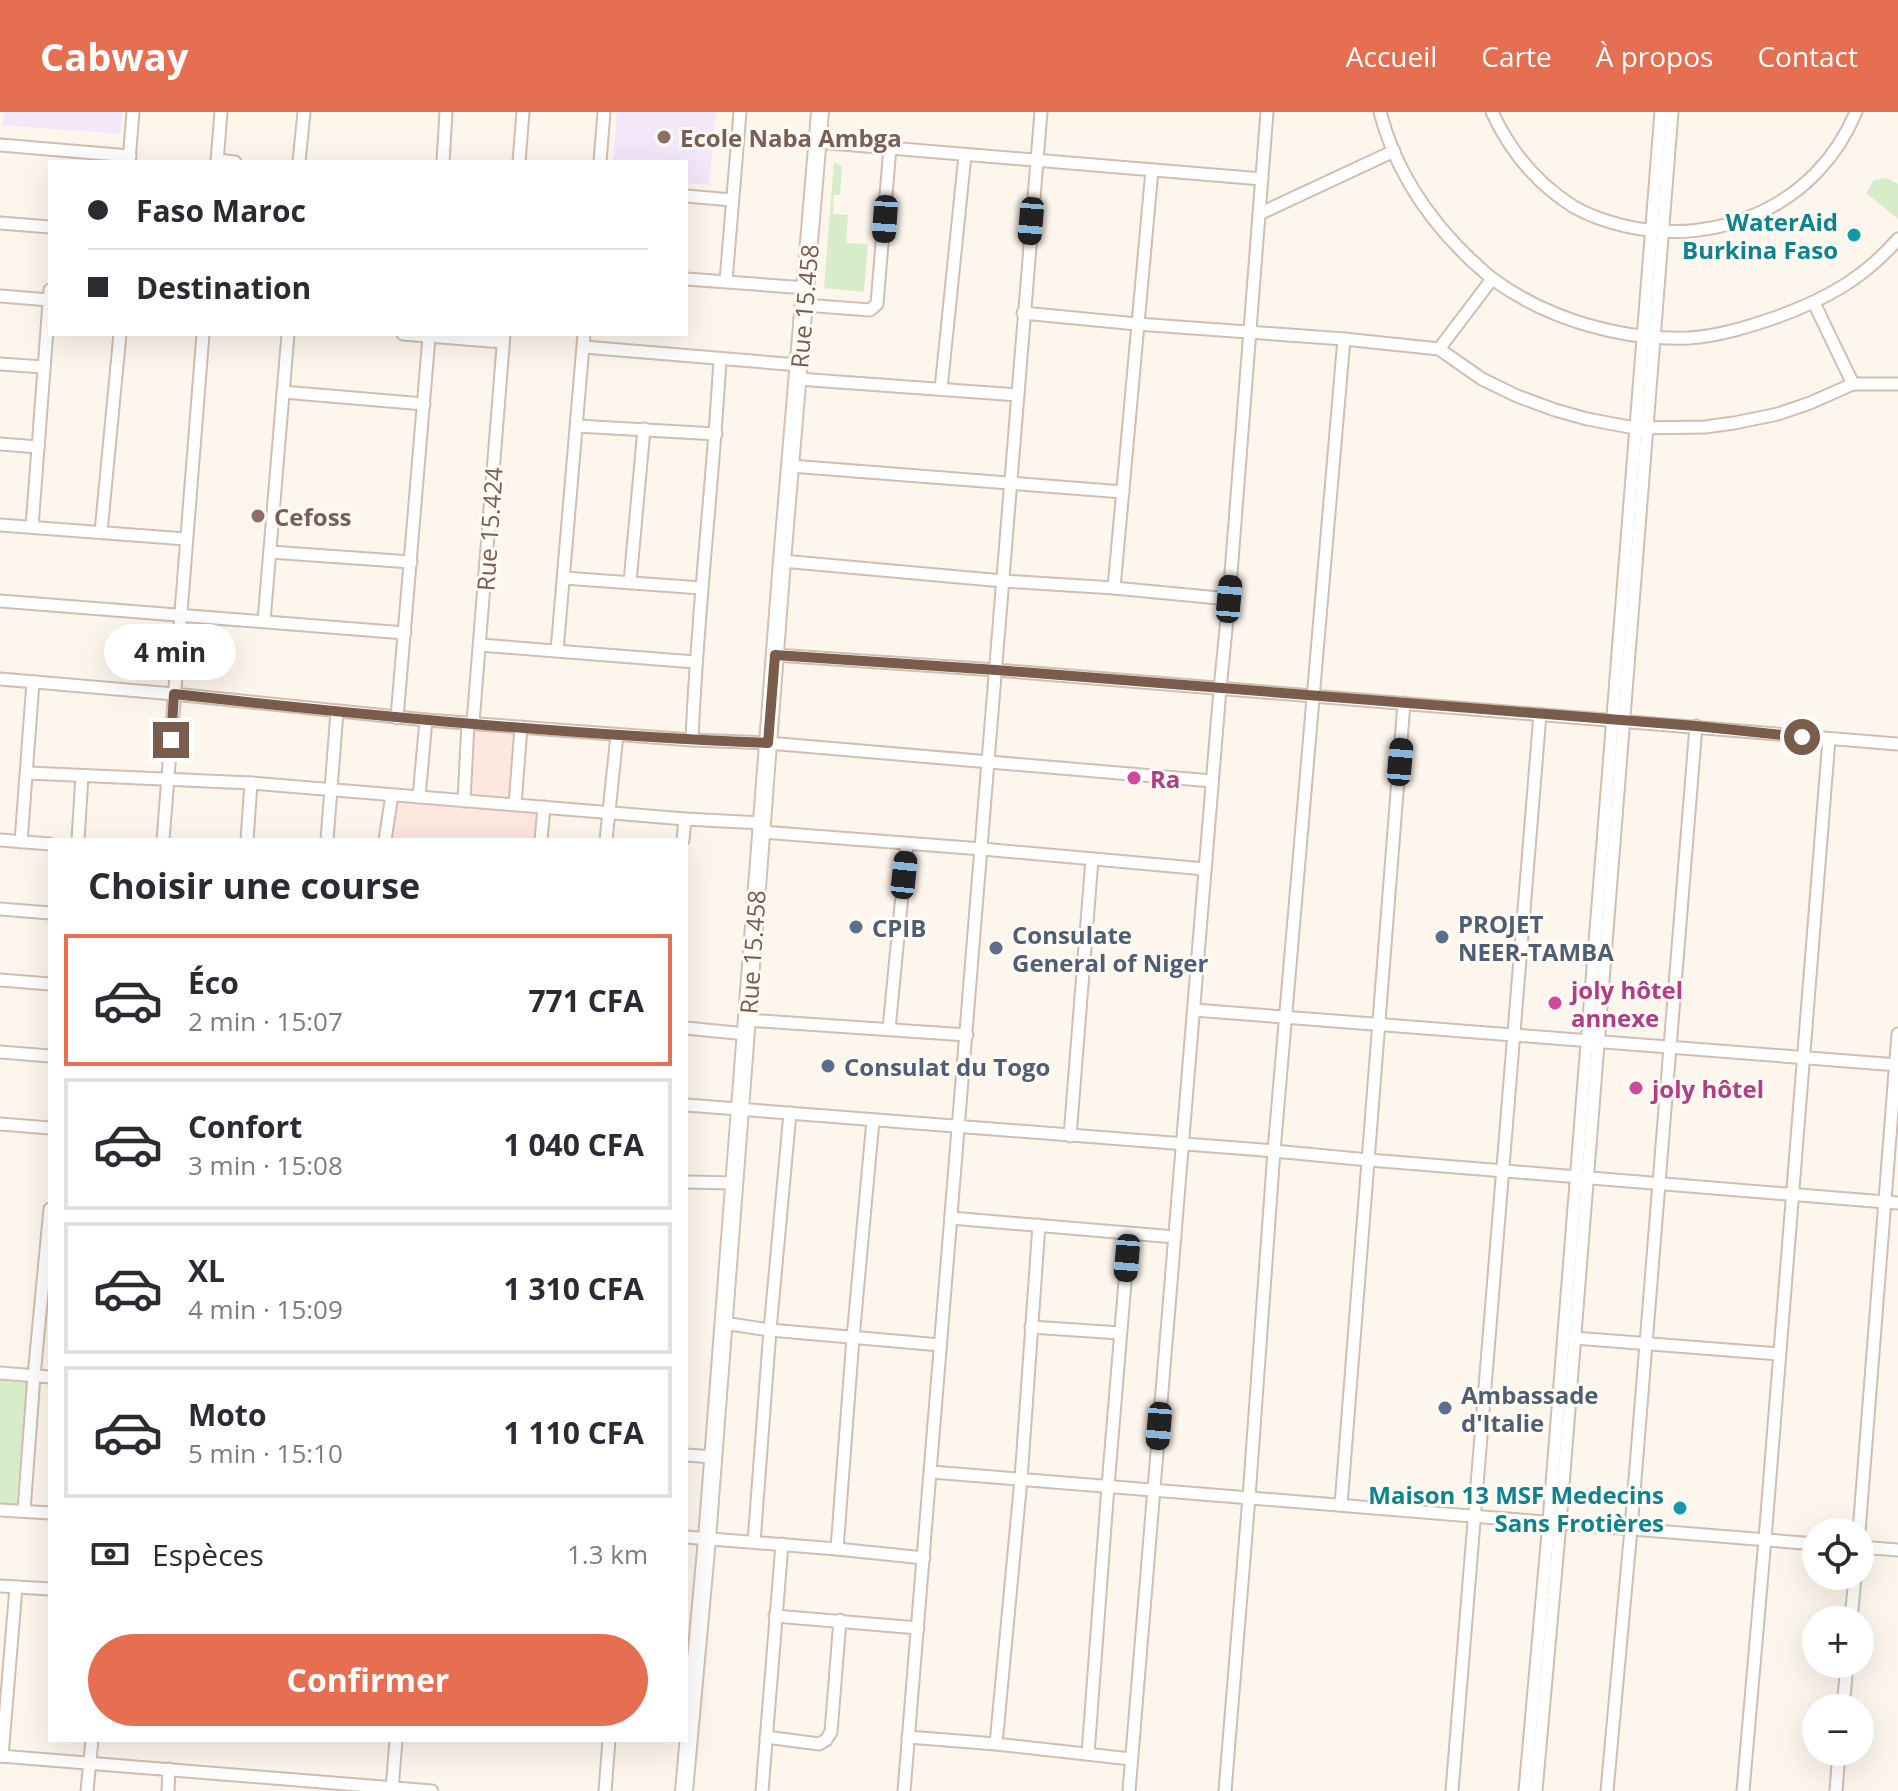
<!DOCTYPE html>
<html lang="fr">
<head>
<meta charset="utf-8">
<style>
	body { margin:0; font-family:"Open Sans",sans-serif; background:#f2f2f3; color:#2b2b33; height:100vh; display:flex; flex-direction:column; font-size:30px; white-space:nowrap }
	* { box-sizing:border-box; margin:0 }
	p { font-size:26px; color:#7c7c81 }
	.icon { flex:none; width:44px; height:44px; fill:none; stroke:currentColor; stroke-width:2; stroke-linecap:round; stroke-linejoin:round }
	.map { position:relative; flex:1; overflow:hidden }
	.sheet { position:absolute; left:48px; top:726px; width:640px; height:904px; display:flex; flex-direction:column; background:#fff; border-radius:0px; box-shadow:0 8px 32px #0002 }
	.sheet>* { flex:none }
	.top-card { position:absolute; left:48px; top:48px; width:640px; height:176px; border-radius:0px; box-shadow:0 8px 32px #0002; display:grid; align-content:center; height:176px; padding:0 40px; background:#fff }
	.controls { position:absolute; left:1802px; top:1406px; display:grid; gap:16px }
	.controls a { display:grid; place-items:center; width:72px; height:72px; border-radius:50%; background:#fff; box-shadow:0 8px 32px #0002; font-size:40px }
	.end { position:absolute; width:36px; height:36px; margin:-18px; border:10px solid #7a5c4d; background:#fff; box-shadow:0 0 0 4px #fff }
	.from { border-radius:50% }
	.bubble { position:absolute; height:56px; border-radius:28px; background:#fff; box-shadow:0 8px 32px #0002; font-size:26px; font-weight:700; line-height:56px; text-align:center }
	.car { position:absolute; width:24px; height:48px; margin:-24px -12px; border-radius:10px; box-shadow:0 0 6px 2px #0007; background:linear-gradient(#222 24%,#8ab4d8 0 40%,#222 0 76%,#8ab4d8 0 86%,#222 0) }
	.top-card b { display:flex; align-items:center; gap:28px; height:76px; font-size:30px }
	.top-card b+b { border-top:2px solid #e1e1e2 }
	.top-card i { width:20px; height:20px; background:#2b2b33 }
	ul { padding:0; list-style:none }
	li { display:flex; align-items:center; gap:24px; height:132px; margin:0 16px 12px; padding:0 24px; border:4px solid #e1e1e2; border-radius:0px }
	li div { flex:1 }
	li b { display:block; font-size:30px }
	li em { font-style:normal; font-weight:700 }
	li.current { border-color:#e76f51 }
	li>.icon { width:72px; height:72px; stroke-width:1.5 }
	h2 { padding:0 40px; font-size:36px; line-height:96px }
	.pay { display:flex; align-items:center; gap:20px; height:88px; padding:0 40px; font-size:30px }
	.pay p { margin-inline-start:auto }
	.button { display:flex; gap:16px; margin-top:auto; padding:16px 40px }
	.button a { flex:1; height:92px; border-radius:48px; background:#e76f51; color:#fff; font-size:32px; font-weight:700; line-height:92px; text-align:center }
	header { display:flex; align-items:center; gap:48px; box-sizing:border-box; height:112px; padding:0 40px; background:#e76f51; color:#fff }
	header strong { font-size:38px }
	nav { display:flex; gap:44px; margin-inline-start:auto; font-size:28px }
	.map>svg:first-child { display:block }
</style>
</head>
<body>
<header>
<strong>Cabway</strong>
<nav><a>Accueil</a><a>Carte</a><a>À propos</a><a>Contact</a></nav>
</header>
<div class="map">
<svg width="1898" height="1679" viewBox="0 0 1898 1679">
	<rect width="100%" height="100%" fill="#fdf6ec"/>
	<path fill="#fde8e0" d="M473,617L527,620L520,700L540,702L538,728H390L395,690L467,696Z"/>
	<g fill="#f3e8fa">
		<path d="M4,0H122L121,22L3,13Z"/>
		<path d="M617,0H716L709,73L686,71V50H613Z"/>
	</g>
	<g fill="#d8ecc9">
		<path d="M834,50L842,54L840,83H834L833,102L848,103L846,131L868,132L864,180L824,176Z"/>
		<path d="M1887,66L1898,72V107L1866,81L1874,68Z"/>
		<path d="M0,1264L33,1266L23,1394L0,1392Z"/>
	</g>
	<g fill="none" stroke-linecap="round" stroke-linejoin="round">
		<g stroke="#d1beb0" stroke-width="15">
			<g id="minor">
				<path d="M1380,0C1395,58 1428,107 1471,148C1479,155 1486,162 1494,168C1548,207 1622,229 1689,226C1719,224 1748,215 1777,205C1826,187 1863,167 1898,127"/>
				<path d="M1492,0C1510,39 1537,72 1574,95C1590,104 1608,110 1625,114C1720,136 1818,92 1856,0"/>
				<path d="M818,30L1262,67"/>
				<path d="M0,33L130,44"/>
				<path d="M217,48L235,50"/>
				<path d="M129,49L133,0"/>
				<path d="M217,50L221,0"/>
				<path d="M299,50L304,0"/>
				<path d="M443,50L446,0"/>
				<path d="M519,50L523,0"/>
				<path d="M600,50L604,0"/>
				<path d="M686,84L732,88"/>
				<path d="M1259,102L1394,39"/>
				<path d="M0,111L50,115"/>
				<path d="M686,167L806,176"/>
				<path d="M726,169L740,0"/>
				<path d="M0,184L50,188"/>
				<path d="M1814,191L1853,272H1898"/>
				<path d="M804,193L870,198L877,192L890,35"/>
				<path d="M1023,201L1137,212L1344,227L1439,237L1482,267L1517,284L1555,298L1587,307L1635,316L1705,315L1734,311L1778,302L1810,291L1853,272"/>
				<path d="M403,222L503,230"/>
				<path d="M584,235L799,253"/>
				<path d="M1439,237L1492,167"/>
				<path d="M0,252L44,255"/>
				<path d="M798,267L1018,283"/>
				<path d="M941,277L965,43"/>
				<path d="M283,280L424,292"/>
				<path d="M577,314L716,322"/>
				<path d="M0,332L38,335"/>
				<path d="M791,354L1123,380"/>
				<path d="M0,413L186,427"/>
				<path d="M32,415L50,178"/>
				<path d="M101,420L120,222"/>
				<path d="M270,440L411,450"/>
				<path d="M782,449L1003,469L1114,476L1229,487"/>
				<path d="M564,466L701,476"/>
				<path d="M630,470L644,317"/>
				<path d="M1114,476L1152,58"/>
				<path d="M0,489L405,521"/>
				<path d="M264,509L288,222"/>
				<path d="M480,533L695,550"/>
				<path d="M557,539L584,222"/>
				<path d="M775,543L996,558L1898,632"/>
				<path d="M0,567L174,582L426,608L692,628L768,631L1212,669"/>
				<path d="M397,606L429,225"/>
				<path d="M473,611L504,222"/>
				<path d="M692,628C697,501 713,374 720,247"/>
				<path d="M28,661L251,671L685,707L762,711"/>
				<path d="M419,685L426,608"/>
				<path d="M464,689L468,611"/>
				<path d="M515,693L521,615"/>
				<path d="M761,720L982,737L1205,757"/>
				<path d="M0,728L50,732"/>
				<path d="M78,728L82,664"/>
				<path d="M163,728L203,222"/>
				<path d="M247,728L251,671"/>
				<path d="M327,728L337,600"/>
				<path d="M385,728L392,683"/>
				<path d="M541,728L544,695"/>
				<path d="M606,728L617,623"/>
				<path d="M683,728L685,707"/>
				<path d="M21,730L33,570"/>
				<path d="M0,797L50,801"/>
				<path d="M0,868L50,872"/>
				<path d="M1194,898L1898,953"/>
				<path d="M747,908L967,923"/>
				<path d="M686,916L746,922"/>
				<path d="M889,917L907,732"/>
				<path d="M0,940L50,944"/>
				<path d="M686,993L1274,1039L1369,1048L1898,1091"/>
				<path d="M0,1012L50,1016"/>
				<path d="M1070,1024L1092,747"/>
				<path d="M686,1070L735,1071"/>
				<path d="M951,1106L1175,1125"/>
				<path d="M723,1211L770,1218L940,1233"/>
				<path d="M1031,1215L1120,1221"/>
				<path d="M1574,1226L1779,1242"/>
				<path d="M0,1261L50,1265"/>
				<path d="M686,1343L713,1345"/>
				<path d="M931,1360L1816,1432"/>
				<path d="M1341,1393L1404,591"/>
				<path d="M0,1398L50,1401"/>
				<path d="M24,1399L34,1264L50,1097"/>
				<path d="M1859,1420L1898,922"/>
				<path d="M686,1425L837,1437L924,1446"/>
				<path d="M754,1430L770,1218L790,1001"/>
				<path d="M1860,1435L1898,1438"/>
				<path d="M837,1437L853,1226L873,1008"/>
				<path d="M0,1474L50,1477"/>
				<path d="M775,1504L918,1516"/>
				<path d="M1851,1508L1855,1464"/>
				<path d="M1843,1596L1847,1552"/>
				<path d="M766,1625L819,1632L826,1628L831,1620L840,1508"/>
				<path d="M908,1625L996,1632L1131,1647"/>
				<path d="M996,1632L1021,1367L1039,1113"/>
				<path d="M1088,1642L1108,1374L1129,1122"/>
				<path d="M0,1644L432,1679"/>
				<path d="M2,1644L16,1475"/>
				<path d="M392,1678L396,1628"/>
				<path d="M87,1679L92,1628"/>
				<path d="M168,1679L169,1657"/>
				<path d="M605,1679L609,1628"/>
				<path d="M762,1679L782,1432"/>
				<path d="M904,1679L1041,0"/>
				<path d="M1129,1679L1220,577L1229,487L1267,0"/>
				<path d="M1225,1679L1249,1385L1274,1039L1344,227"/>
				<path d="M1452,1679L1540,602"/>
				<path d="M1525,1679L1549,1410L1661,0"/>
				<path d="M1536,1679L1560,1411L1672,0"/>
				<path d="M1607,1679L1631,1417L1696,614"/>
				<path d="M1743,1679L1765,1427L1829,627"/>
				<path d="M1836,1679L1839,1640"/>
			</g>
		</g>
		<g stroke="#d6c0b0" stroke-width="20">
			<path id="secondary" d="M684,1679L707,1427L782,449L820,0"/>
		</g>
		<use href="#minor" stroke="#fff" stroke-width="11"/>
		<use href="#secondary" stroke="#fff" stroke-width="16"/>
	</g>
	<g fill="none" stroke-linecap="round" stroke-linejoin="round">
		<path stroke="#7a5c4d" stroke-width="10" d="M171,628L174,582C372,604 570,623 768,631L775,543L996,558L1696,614L1802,625"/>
	</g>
	<g fill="#8d6e63" stroke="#fffaf3" stroke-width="3">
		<circle cx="664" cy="25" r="8"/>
		<circle cx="258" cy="404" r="8"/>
	</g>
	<g fill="#0f9aa8" stroke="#fffaf3" stroke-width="3">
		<circle cx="1854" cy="123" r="8"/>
		<circle cx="1680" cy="1396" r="8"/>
	</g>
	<g fill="#d1479c" stroke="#fffaf3" stroke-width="3">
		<circle cx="1134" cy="666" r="8"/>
		<circle cx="1555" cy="891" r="8"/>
		<circle cx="1636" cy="976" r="8"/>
	</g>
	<g fill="#5c6f8a" stroke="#fffaf3" stroke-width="3">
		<circle cx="856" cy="815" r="8"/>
		<circle cx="1442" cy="825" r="8"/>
		<circle cx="996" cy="836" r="8"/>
		<circle cx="828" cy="954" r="8"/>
		<circle cx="1445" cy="1296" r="8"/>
	</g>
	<g text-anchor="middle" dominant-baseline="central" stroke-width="6" stroke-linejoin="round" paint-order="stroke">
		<g font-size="24" font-weight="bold" fill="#785e54" stroke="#fffaf3" text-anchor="start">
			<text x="680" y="25">Ecole Naba Ambga</text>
			<text x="274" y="404">Cefoss</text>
		</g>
		<g font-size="24" font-weight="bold" fill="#0d838f" stroke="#fffaf3" text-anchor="end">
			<text x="1838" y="109">WaterAid<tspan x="1838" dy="28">Burkina Faso</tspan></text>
			<text x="1664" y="1382">Maison 13 MSF Medecins<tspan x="1664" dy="28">Sans Frotières</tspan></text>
		</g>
		<g font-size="24" fill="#7a5c4d" stroke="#fffaf3">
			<text transform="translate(804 194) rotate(-85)">Rue 15.458</text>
			<text transform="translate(489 417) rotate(-86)">Rue 15.424</text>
			<text transform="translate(752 840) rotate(-86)">Rue 15.458</text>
		</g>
		<g font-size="24" font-weight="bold" fill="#b23c85" stroke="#fffaf3" text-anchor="start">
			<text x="1150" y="666">Ra</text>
			<text x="1571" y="877">joly hôtel<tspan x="1571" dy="28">annexe</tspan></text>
			<text x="1652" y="976">joly hôtel</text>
		</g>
		<g font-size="24" font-weight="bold" fill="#4e5e75" stroke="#fffaf3" text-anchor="start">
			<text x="1458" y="811">PROJET<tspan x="1458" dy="28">NEER-TAMBA</tspan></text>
			<text x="872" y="815">CPIB</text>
			<text x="1012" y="822">Consulate<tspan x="1012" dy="28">General of Niger</tspan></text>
			<text x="844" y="954">Consulat du Togo</text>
			<text x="1461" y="1282">Ambassade<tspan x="1461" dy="28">d'Italie</tspan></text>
		</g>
	</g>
</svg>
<div class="controls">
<a><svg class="icon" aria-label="locate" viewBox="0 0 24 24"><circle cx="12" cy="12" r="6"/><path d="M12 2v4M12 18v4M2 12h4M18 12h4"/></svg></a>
<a>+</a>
<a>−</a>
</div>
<i class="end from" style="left:1802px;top:625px"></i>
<i class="end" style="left:171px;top:628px"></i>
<div class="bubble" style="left:104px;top:512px;width:132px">4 min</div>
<i class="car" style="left:885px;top:107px;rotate:184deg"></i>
<i class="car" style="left:1031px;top:109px;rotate:185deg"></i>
<i class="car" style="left:1229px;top:487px;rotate:5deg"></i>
<i class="car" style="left:1400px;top:650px;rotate:5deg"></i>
<i class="car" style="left:904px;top:763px;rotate:6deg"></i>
<i class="car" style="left:1127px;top:1146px;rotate:185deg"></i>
<i class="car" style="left:1159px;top:1314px;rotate:185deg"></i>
<div class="top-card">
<b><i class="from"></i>Faso Maroc</b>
<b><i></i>Destination</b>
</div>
<section class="sheet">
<h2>Choisir une course</h2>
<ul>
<li class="current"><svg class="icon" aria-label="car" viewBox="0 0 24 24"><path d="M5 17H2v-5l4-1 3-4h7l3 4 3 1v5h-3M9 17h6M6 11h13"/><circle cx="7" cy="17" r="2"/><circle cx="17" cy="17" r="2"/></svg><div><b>Éco</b><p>2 min · 15:07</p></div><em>771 CFA</em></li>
<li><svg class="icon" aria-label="car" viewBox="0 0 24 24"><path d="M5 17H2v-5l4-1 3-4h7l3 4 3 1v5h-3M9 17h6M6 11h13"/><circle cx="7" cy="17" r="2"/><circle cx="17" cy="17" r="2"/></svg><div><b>Confort</b><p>3 min · 15:08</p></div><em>1 040 CFA</em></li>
<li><svg class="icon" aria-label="car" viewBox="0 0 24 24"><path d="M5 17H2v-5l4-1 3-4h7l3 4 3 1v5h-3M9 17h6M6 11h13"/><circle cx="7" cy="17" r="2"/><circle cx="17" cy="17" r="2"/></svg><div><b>XL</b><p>4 min · 15:09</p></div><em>1 310 CFA</em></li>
<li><svg class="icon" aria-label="car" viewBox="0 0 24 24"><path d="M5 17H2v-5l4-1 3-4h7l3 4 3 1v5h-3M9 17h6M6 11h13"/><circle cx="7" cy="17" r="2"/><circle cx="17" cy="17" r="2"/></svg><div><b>Moto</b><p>5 min · 15:10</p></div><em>1 110 CFA</em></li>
</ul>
<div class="pay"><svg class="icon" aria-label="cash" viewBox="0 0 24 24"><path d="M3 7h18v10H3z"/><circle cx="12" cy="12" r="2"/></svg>Espèces<p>1.3 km</p></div>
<div class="button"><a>Confirmer</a></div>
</section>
</div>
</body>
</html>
